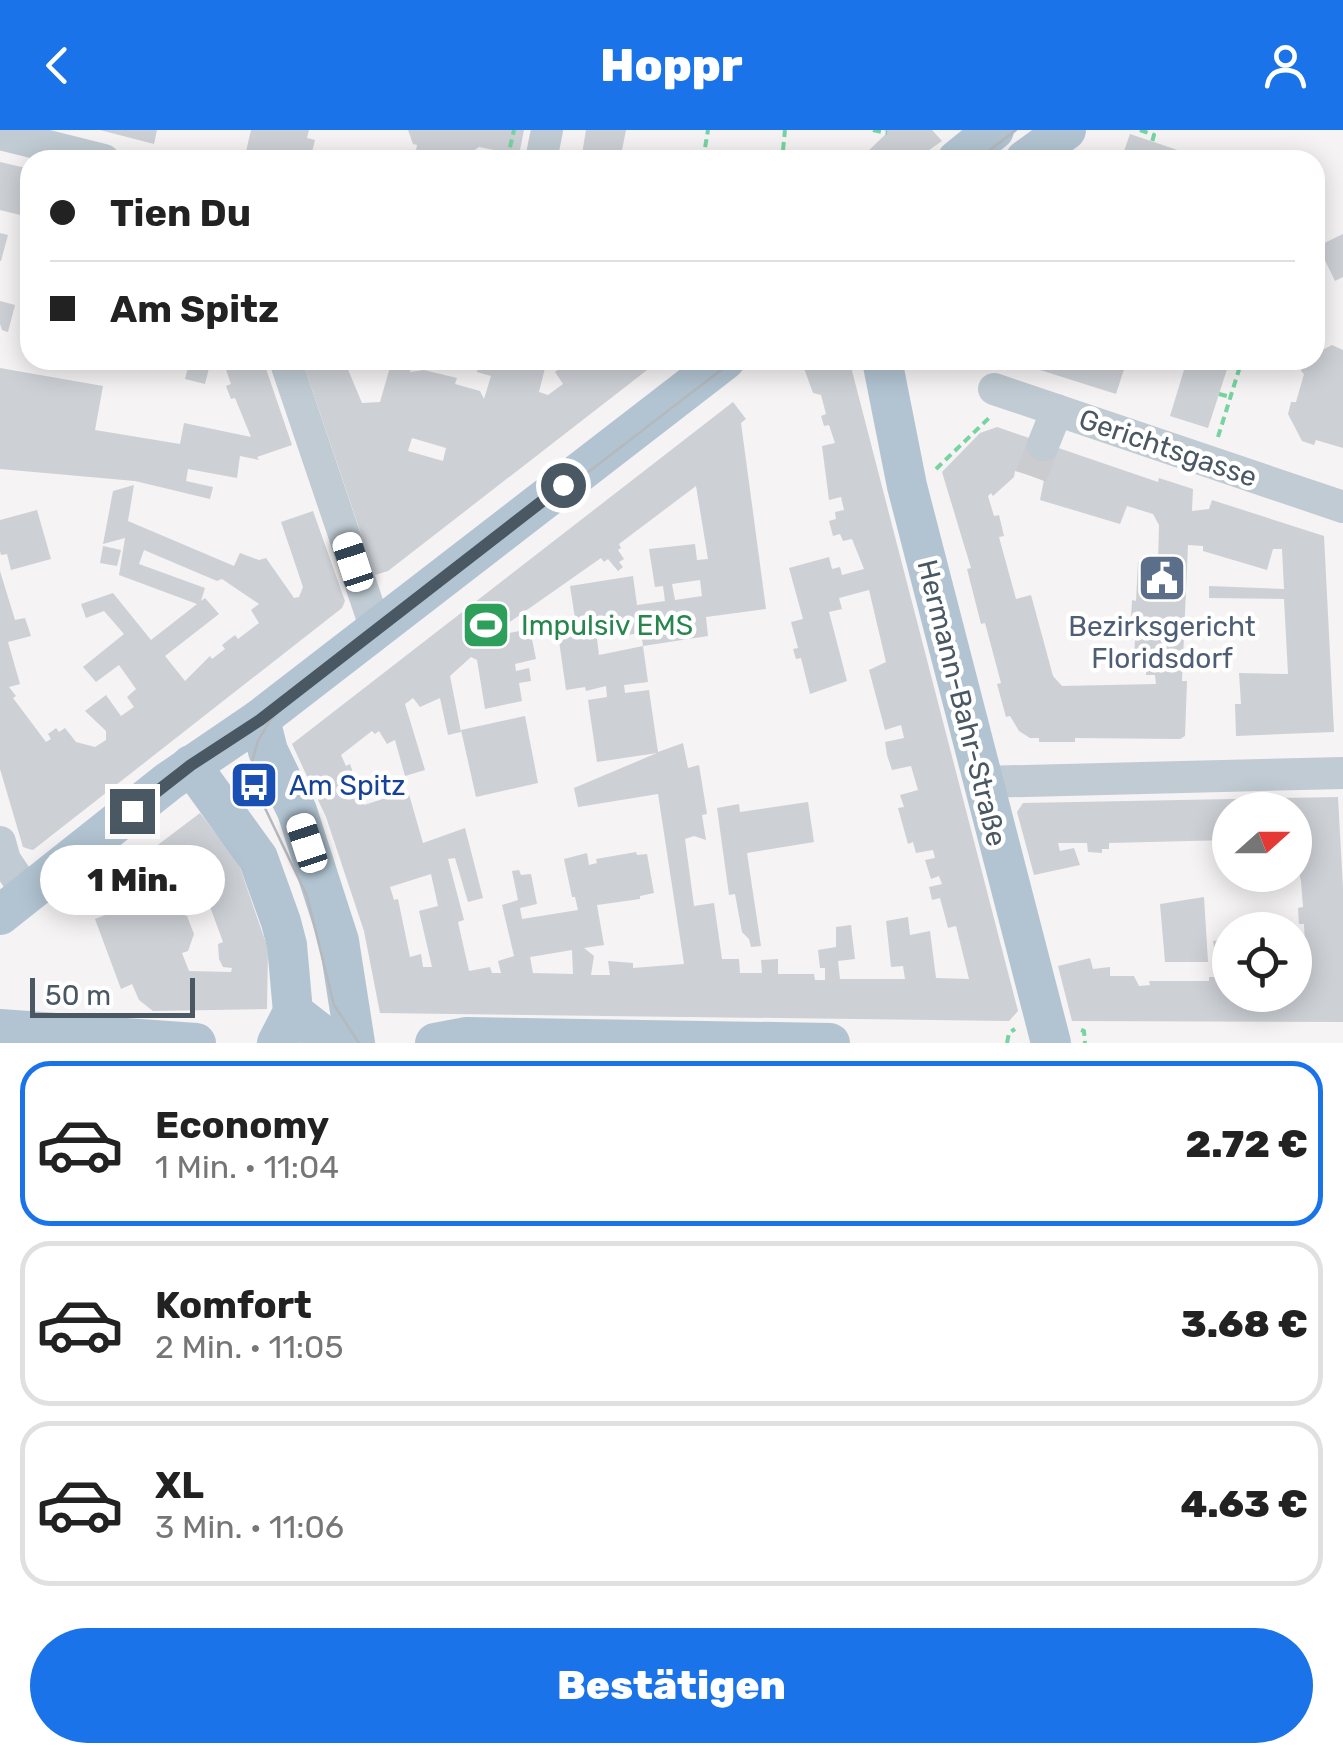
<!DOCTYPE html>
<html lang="de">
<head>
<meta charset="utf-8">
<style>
	body { margin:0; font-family:Rubik,sans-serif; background:#f6f6f6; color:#222; height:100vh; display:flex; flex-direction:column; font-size:38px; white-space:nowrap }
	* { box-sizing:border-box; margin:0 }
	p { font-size:32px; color:#767676 }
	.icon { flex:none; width:55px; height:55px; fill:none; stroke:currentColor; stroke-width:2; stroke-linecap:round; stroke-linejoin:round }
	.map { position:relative; height:913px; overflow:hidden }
	.panel { display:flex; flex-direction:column; background:#fff; flex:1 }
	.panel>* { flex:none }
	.guide { position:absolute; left:20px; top:20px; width:1305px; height:220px; border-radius:30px; box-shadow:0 5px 25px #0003; display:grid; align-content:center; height:220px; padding:0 30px; background:#fff }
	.needle { width:65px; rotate:69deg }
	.tools { position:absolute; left:1212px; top:662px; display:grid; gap:20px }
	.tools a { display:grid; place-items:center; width:100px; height:100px; border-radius:50%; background:#fff; box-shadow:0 5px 25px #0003; font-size:50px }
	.scale { position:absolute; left:30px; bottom:25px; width:165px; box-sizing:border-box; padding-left:10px; border:5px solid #495862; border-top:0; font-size:28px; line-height:35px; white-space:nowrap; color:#495862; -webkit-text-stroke:8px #fff; paint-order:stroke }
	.end { position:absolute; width:45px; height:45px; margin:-22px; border:12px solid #495862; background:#fff; box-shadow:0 0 0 5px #fff }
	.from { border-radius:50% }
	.bubble { position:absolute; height:70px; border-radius:35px; background:#fff; box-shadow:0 5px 25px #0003; font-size:32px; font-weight:800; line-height:70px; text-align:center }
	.car { position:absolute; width:30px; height:60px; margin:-30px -15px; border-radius:12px; box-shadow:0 0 8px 2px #0007; background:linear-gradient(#fff 24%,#345 0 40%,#fff 0 76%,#345 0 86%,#fff 0) }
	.guide b { display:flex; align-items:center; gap:35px; height:95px; font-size:38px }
	.guide b+b { border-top:2px solid #e0e0e0 }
	.guide i { width:25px; height:25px; background:#222 }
	ul { padding:18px 0 0; list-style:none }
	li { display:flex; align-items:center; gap:30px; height:165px; margin:0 20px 15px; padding:0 10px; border:5px solid #e0e0e0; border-radius:30px }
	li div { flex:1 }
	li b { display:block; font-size:38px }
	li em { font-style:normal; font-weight:800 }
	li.current { border-color:#1a73e8 }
	li>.icon { width:90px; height:90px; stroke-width:1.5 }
	.action { display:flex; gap:20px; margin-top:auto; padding:20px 30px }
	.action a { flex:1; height:115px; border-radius:60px; background:#1a73e8; color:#fff; font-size:40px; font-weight:800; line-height:115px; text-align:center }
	header { display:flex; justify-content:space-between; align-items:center; height:130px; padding:0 30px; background:#1a73e8; color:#fff; font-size:45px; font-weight:800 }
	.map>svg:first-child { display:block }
</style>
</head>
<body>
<header><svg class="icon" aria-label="back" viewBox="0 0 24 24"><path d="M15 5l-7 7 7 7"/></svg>Hoppr<svg class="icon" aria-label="person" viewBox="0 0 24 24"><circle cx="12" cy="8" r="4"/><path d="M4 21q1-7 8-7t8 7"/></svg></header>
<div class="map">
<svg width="1343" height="913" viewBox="0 0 1343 913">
	<rect width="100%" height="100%" fill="#f5f3f3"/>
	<g fill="#cdd0d5" fill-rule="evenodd">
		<path d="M100,0H157L154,14Z"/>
		<path d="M251,0H309L307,8L315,10L310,30H244Z"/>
		<path d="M408,0H524L519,25L479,17L460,30H414L417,15L413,14Z"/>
		<path d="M586,0H626L620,30H581Z"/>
		<path d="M884,0H932L942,11L915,30H843L851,24L854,27L860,22L863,26L887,3Z"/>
		<path d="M1130,4L1204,29V30H1121Z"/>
		<path d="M0,32L30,39V80H26L24,86L0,80Z"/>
		<path d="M0,103L8,105L1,131H0Z"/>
		<path d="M1343,104V147L1335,151L1318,116Z"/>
		<path d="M0,171L15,175L8,202L2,200L0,194Z"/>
		<path d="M1332,215L1343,220V318L1316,310L1314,315L1302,311L1288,284L1291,272H1296L1304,244L1301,241L1304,230H1315V224Z"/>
		<path d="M190,230L210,234L205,254L185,249Z"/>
		<path d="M244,230H263L292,315L257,327L259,330L240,326L237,348L188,339L186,351L213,357L210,369L135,351L0,339V238L103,256L95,300L180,314L184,293L251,307L235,268L231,269L226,256L231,254L225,237Z"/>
		<path d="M302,230H344L362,273L380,272L392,230H413L410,242L424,240L457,248L455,254L480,261L484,269L491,246L477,242L481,230H547L539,262L548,265L563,254L555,242L570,230H660L388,441L375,445ZM412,308L446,318L443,331L408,321Z"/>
		<path d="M801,230H828L851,237L1018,881L1009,891L380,883L364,801L326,687L292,614L733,272L746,289L741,293L766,479L706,487L708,506L643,516L648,552L624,555L625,563L649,560L658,622L683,613L688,638L699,635L707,684L702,685L706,710L694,706L685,709L694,776L714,773L722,829H739L740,843H762L761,830L778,829V844H814L815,850H825V838H820L818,820L836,817V797L851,795L855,829L838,831L840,849H905L903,836L891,837L886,791L908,787L910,805L930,801L936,848L969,849L956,796L948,798L940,768L932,770L929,757L942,754L939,746L931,749L925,730L935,728L933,720L916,723L913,712L908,714L898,678L904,677L900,665L918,660L911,636L892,640L887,625L885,612L904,608L901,595L885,600L869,540L886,532L869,460L839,468L842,479L829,482L847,551L810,564L801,528L796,529L793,519L798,518L791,492L803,489L789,438L829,427L832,439L840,437L842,445L864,439L852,409L843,411L840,404L833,406L829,391L836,389L835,382L844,380L841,367L829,370L822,316L835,313L829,295L824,296L821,286L826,284L821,265L813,263ZM696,356L708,429L697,430L695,414L649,419L655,457L663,456L665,471L637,475L633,446L570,456L577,501L558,504L566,560L585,557L586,561L606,556L607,567L588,570L597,632L657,623L574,658L578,677L658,664L684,834L633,838V833L608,831L610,845H591L594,826L584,818L604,815L597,775L640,769V766L654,763L647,724L637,725L636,722L596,729L597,733L589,735L587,723L564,729L572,767H575L578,780L522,789L520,778L537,774L531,744L521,745L519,740L512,741L518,770L502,775L514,826L498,831L501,843H492L490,837L469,841L458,792L464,790L448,729L455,728L468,772L483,768L465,698L423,713L408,661L364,675L350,634L346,636L341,625L372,601L375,604L379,601L387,614L395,610L405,646L425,640L405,574L413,568L420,577L440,568L448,605L461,602L450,546L471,527L477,530L485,579L522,571L519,553L531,551L529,538L516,541L515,534L536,529L530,499L509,503L507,494L601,428L604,432L608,429L618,441L623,437L619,432L624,429L618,420L621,418L619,414ZM700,450L702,466L675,470L672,454ZM641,503L643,516L599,525L597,509ZM431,744L438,776L419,781L432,837H423L421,824L410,827L398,769L394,770L390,757ZM572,820L573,844L533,843L530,827Z"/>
		<path d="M1000,230H1127L1116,264L1037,239L1039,235L1028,232L1026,239Z"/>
		<path d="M1187,230H1230L1208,298L1170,286Z"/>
		<path d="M997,297L1158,352L1159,348L1193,359L1192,381L1209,379L1212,370L1324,406L1334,602L1236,606L1235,574H1241L1239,543L1288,544L1284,469L1209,468V456L1284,459L1282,419H1273L1267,440L1203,421V416L1188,415L1182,551H1187L1185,606L1180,609L1075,608V612H1039V608H1030L1019,601L1010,586L1006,587L997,554L1001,553L985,493L981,494L967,439L971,438L942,342L980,303ZM1015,341L1044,350L1040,370L1120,394L1127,376L1153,384L1159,395L1158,432H1138L1136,471L1132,470L1131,489H1136L1134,528L1146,530V545H1155L1156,554L1062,556L1053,546L1031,465L1016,469L999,407L1004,406L999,385L994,386L988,366L991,363L993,366L1014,347Z"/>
		<path d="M134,355L128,391L234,436L240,423L259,430L266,428L294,468L299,467L303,457L281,392L313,381L345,471L342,478L33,720L29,719L23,717L0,639V441L15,490L25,488L31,506L8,512L20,554L9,557L16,566L13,568L46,612L51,609L48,604L56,598L59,602L65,598L76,612L95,617L106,610V601L85,581L106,565L121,586L134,577L127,567L136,559L119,535L96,552L83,537L124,504L104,481L86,488L81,474L113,463L151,510L197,474L119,445L125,408L103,414L113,361ZM144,420L217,451L222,449L259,474L251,480L259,493L238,509L235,505L222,515L225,519L212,529L210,526L185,551L165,526L219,484L205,468L201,471L205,458L139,434Z"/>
		<path d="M37,380L51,429L11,440L7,424L1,425L0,421V390Z"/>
		<path d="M103,416L121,420L117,436L100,433Z"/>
		<path d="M525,586L538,653L476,667L461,600Z"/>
		<path d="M1338,667L1343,759V892L1072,891L1058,836L1090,828L1093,839L1110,837V846H1134L1139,856L1150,855L1149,851H1209V847H1216L1217,851H1220L1213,811L1230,808V865H1295V852H1307L1306,828H1301V815H1305L1304,794H1299L1298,778L1303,777L1301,751L1298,738H1295V730H1298L1295,680H1230V710L1109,713V719H1102V723L1088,722L1087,713H1058L1060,721L1074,718L1080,735L1034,745L1017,682L1023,673Z"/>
		<path d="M808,672L814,712L747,723L761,816L751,817L749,809L742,802L735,764L729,765L717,678L739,674L740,682Z"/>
		<path d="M200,683L238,732L268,819L267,879L153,881L139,870L132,854L121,859L95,789L108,784L103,768L105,755ZM195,734L199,739L191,744L193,751L201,764L205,763L223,812L218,814L219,829L223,837L232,838L231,842L189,841L182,823L188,821L194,804L187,786L174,781L173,777L168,779L162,760Z"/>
		<path d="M1204,767L1208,832H1165L1160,774Z"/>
		<path d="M1288,790L1289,800H1230V796Z"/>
	</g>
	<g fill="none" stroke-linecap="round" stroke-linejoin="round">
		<path stroke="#cacccf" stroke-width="32" stroke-dasharray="32 16" stroke-linecap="butt" d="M1031,346L1043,315"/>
		<g stroke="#76d4a0" stroke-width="4" stroke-dasharray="8 5" stroke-linecap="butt">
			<path d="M873,0L887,3"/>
			<path d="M1140,0L1154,5L1152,12"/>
			<path d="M783,20L785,0"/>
			<path d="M507,30L514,0"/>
			<path d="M703,30L708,0"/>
			<path d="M1219,264L1231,267"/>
			<path d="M1218,307L1242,230"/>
			<path d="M936,339L990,287"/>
			<path d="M1081,900L1084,901L1085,913"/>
			<path d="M1007,913L1009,903L1015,899"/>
		</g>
		<g stroke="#c0cbd3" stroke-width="32">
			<path d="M0,4L104,30"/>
			<path d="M541,30L547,0"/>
			<path d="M285,230L376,499"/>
			<path d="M994,259L1343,377"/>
			<path d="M1043,315L1057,280"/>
			<path d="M982,652L1343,643"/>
			<path d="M0,712L5,730L27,763"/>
		</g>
		<g stroke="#b2c4d2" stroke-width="40">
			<path d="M957,30L994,0"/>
			<path d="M1025,30L1066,0"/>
			<path d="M882,230L907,356L1051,913"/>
			<path d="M260,589L268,621L297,681L339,811L355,913"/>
			<path d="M191,635L258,728L281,792L287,815L293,882L277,913"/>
			<path d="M0,785L169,651L260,589L725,230"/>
			<path d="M293,882L333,913"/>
			<path d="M0,899L196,913"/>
			<path d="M435,913L467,907L830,913"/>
		</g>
		<g stroke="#b5b8bd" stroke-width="2.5">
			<path d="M977,30L1016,0"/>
			<path d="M359,913L334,875L307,766L254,655L252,632L258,611L269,592L284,576L734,230"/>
		</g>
	</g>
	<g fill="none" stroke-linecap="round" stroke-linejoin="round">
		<path stroke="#495862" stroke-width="12" d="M132,681L191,635L260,590L563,355"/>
	</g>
	<defs>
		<g id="civic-square" transform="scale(2.5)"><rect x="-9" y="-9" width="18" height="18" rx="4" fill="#5c6f8a" stroke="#fff"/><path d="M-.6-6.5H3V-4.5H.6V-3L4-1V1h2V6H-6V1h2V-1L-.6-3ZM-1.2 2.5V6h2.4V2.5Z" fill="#fff"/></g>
		<g id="stadium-square" transform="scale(2.5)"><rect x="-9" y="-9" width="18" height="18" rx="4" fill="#2e9e5b" stroke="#fff"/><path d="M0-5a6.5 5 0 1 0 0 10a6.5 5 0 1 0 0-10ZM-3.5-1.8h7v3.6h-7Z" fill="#fff"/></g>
		<g id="bus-square" transform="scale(2.5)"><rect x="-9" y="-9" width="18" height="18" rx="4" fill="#1a4fb4" stroke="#fff"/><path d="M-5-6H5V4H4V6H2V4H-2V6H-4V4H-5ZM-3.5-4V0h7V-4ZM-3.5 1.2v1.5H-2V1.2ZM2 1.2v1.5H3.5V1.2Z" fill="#fff"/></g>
	</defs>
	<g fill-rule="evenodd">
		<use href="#civic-square" x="1162" y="448"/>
		<use href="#stadium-square" x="486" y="495"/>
		<use href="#bus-square" x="254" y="655"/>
	</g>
	<g text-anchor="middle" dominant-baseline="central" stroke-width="9" stroke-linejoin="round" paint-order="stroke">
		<g font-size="28" fill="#495862" stroke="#fff">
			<text transform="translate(1168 318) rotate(19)">Gerichtsgasse</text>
			<text transform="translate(962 573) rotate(76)">Hermann-Bahr-Straße</text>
		</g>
		<g font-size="28" fill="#27864d" stroke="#fff" text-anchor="start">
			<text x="521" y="495">Impulsiv EMS</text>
		</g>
		<g font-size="28" fill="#4e5e75" stroke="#fff">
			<text x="1162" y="496">Bezirksgericht<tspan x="1162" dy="32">Floridsdorf</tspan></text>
		</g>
		<g font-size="28" fill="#164399" stroke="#fff" text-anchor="start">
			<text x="289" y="655">Am Spitz</text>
		</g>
	</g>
</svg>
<div class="tools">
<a><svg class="needle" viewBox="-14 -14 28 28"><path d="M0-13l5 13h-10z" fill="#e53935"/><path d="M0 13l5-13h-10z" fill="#767676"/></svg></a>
<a><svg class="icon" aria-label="locate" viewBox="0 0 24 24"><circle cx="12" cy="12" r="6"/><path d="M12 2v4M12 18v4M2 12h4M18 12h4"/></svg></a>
</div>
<div class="scale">50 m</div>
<i class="end from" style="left:563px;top:355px"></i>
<i class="end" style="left:132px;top:681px"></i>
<div class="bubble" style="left:40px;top:715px;width:185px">1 Min.</div>
<i class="car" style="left:353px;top:432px;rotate:342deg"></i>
<i class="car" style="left:307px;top:713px;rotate:342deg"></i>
<div class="guide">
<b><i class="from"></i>Tien Du</b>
<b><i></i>Am Spitz</b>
</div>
</div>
<section class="panel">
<ul>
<li class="current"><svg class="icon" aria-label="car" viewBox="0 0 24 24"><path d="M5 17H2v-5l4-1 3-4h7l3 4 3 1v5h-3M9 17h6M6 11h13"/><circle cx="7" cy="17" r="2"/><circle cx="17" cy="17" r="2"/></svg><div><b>Economy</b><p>1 Min. · 11:04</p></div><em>2.72 €</em></li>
<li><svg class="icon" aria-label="car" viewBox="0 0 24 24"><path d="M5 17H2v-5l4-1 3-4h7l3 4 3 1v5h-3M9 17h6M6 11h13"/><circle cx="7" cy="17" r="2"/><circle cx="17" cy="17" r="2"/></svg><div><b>Komfort</b><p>2 Min. · 11:05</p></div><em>3.68 €</em></li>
<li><svg class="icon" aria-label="car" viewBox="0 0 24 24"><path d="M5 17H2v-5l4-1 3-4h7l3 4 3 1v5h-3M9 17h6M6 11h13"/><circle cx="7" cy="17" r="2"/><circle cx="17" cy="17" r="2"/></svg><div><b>XL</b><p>3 Min. · 11:06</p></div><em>4.63 €</em></li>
</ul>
<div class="action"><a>Bestätigen</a></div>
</section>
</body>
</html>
